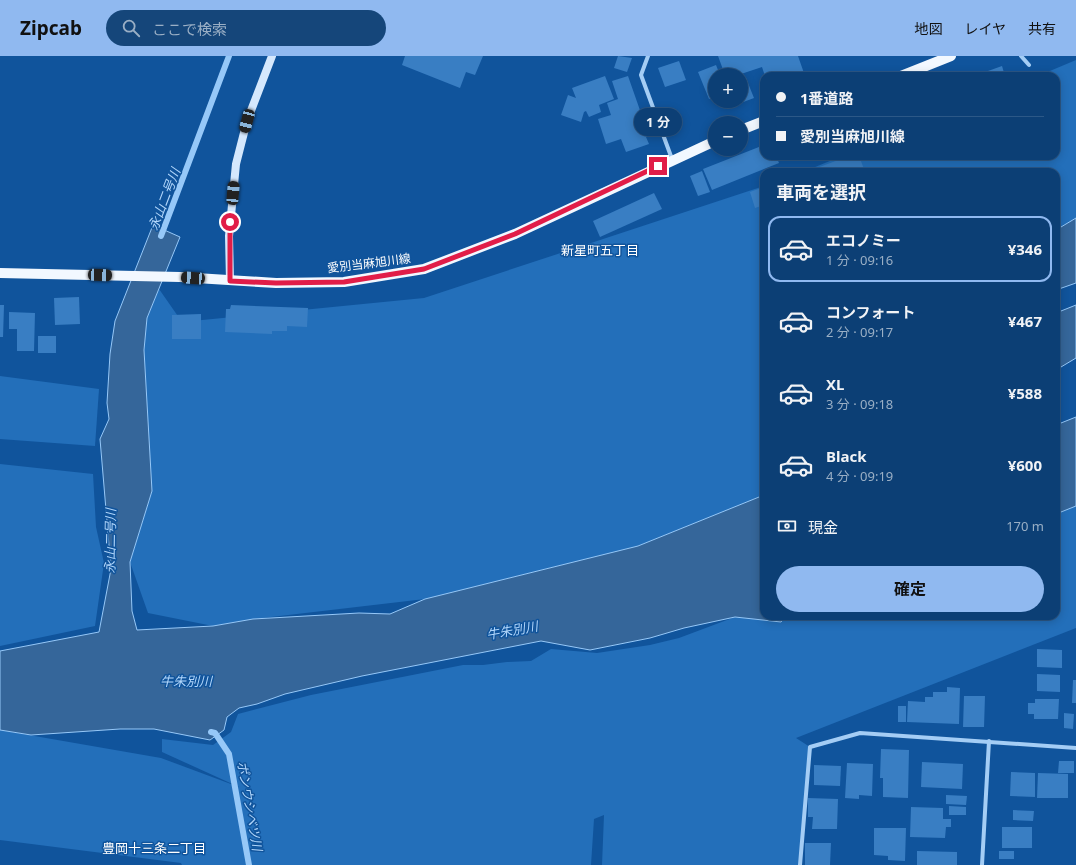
<!DOCTYPE html>
<html lang="ja">
<head>
<meta charset="utf-8">
<style>
	body { margin:0; font-family:"Noto Sans","Noto Sans JP",sans-serif; background:#15467a; color:#f1f3f6; height:100vh; display:flex; flex-direction:column; font-size:15px; white-space:nowrap }
	* { box-sizing:border-box; margin:0 }
	p { font-size:13px; color:#9aafc5 }
	.icon { flex:none; width:22px; height:22px; fill:none; stroke:currentColor; stroke-width:2; stroke-linecap:round; stroke-linejoin:round }
	.map { position:relative; flex:1; overflow:hidden }
	.drawer { position:absolute; left:760px; top:112px; width:300px; height:452px; display:flex; flex-direction:column; background:#0c3f75; border-radius:12px; box-shadow:0 2px 10px #0003,0 0 0 1px #2c5887 }
	.drawer>* { flex:none }
	.guide { position:absolute; left:760px; top:16px; width:300px; height:88px; border-radius:12px; box-shadow:0 2px 10px #0003,0 0 0 1px #2c5887; display:grid; align-content:center; height:88px; padding:0 16px; background:#0c3f75 }
	.fabs { position:absolute; left:708px; top:12px; display:grid; gap:8px }
	.fabs a { display:grid; place-items:center; width:40px; height:40px; border-radius:50%; background:#0c3f75; box-shadow:0 2px 10px #0003,0 0 0 1px #2c5887; font-size:20px }
	.end { position:absolute; width:18px; height:18px; margin:-9px; border:5px solid #e11d48; background:#fff; box-shadow:0 0 0 2px #fff }
	.from { border-radius:50% }
	.bubble { position:absolute; height:28px; border-radius:14px; background:#0c3f75; box-shadow:0 2px 10px #0003,0 0 0 1px #2c5887; font-size:13px; font-weight:700; line-height:28px; text-align:center }
	.car { position:absolute; width:12px; height:24px; margin:-12px -6px; border-radius:5px; box-shadow:0 0 3px 1px #0007; background:linear-gradient(#222 24%,#8ab4d8 0 40%,#222 0 76%,#8ab4d8 0 86%,#222 0) }
	.guide b { display:flex; align-items:center; gap:14px; height:38px; font-size:15px }
	.guide b+b { border-top:1px solid #2c5887 }
	.guide i { width:10px; height:10px; background:#f1f3f6 }
	ul { padding:0; list-style:none }
	li { display:flex; align-items:center; gap:12px; height:66px; margin:0 8px 6px; padding:0 8px; border:2px solid transparent; border-radius:12px }
	li div { flex:1 }
	li b { display:block; font-size:15px }
	li em { font-style:normal; font-weight:700 }
	li.selected { border-color:#90b9f0 }
	li>.icon { width:36px; height:36px; stroke-width:1.5 }
	h2 { padding:0 16px; font-size:18px; line-height:48px }
	.pay { display:flex; align-items:center; gap:10px; height:44px; padding:0 16px; font-size:15px }
	.pay p { margin-inline-start:auto }
	.cta { display:flex; gap:8px; margin-top:auto; padding:8px 16px }
	.cta a { flex:1; height:46px; border-radius:24px; background:#90b9f0; color:#111; font-size:16px; font-weight:700; line-height:46px; text-align:center }
	header { display:flex; align-items:center; gap:24px; box-sizing:border-box; height:56px; padding:0 20px; background:#90b9f0; color:#111 }
	header strong { font-size:19px }
	nav { display:flex; gap:22px; margin-inline-start:auto; font-size:14px }
	.search { width:280px; height:36px; background:#15467a; display:flex; align-items:center; gap:10px; box-sizing:border-box; padding:0 14px; border-radius:22px; color:#9aafc5; font-size:15px }
	.map>svg:first-child { display:block }
</style>
</head>
<body>
<header>
<strong>Zipcab</strong>
<div class="search"><svg class="icon" aria-label="search" viewBox="0 0 24 24"><circle cx="10" cy="10" r="6"/><path d="M15 15l6 6"/></svg>ここで検索</div>
<nav><a>地図</a><a>レイヤ</a><a>共有</a></nav>
</header>
<div class="map">
<svg width="1076" height="809" viewBox="0 0 1076 809">
	<rect width="100%" height="100%" fill="#10549c"/>
	<g fill="#236fba">
		<path d="M1076,4V162L1056,174V116H803L842,100H1056V20H1038Z"/>
		<path d="M764,130V439L638,490L425,543L253,563L213,570L148,557L130,506L152,435L144,294L147,262L159,233L182,266L424,242Z"/>
		<path d="M0,320L99,333L95,390L0,383Z"/>
		<path d="M0,408L93,418L96,471L104,507L95,570L0,590Z"/>
		<path d="M1076,450V572L796,682L810,691L800,809H602L604,759L594,763L591,809H182L181,807L0,784V674L161,702L239,731L162,696V683L213,689L231,676L238,658L311,639L463,609H483L507,606L531,605L551,593L597,597L650,589L679,582L735,561L781,566L786,560H1056V458Z"/>
	</g>
	<g fill="#35669a" stroke="#96c8f8">
		<path d="M1076,162V227L1056,234V174Z"/>
		<path d="M153,169L180,181L147,262L144,294L152,435L130,506L132,555L137,574L213,570L253,563L359,557L390,558L425,543L638,490L764,439V560H786L781,566L735,561L684,572L650,582L590,594L541,585L362,620L285,638L257,648L239,652L227,661L224,674L210,684L154,673H120L31,679L0,674V595L99,576L111,513L100,383L109,363L107,347L110,298L115,265Z"/>
		<path d="M1076,249V302L1056,314V257Z"/>
		<path d="M1076,361V450L1056,458V369Z"/>
	</g>
	<g fill="none" stroke-linecap="round" stroke-linejoin="round">
		<g stroke="#96c8f8" stroke-width="6">
			<path d="M161,180L229,0"/>
			<path d="M211,676L215,677L229,698L249,809"/>
		</g>
	</g>
	<g fill="#397ec3">
		<path d="M405,0H483L475,19L466,16L460,32L402,9Z"/>
		<path d="M618,0L632,2L627,16L614,12Z"/>
		<path d="M718,0H798L805,20H765L762,11L738,19H725Z"/>
		<path d="M679,5L686,24L665,31L658,12Z"/>
		<path d="M716,9L720,19H715V41L709,43L698,16Z"/>
		<path d="M1002,10L1005,20H974Z"/>
		<path d="M605,20L614,43L599,49L601,56L589,61L586,55L584,56L581,66L561,59L568,39L576,42L572,32Z"/>
		<path d="M628,20L649,80L646,81L649,88L626,96L621,83L606,88L598,63L611,59L607,47L618,43L612,25Z"/>
		<path d="M746,22L754,42L738,48L737,45H741V24Z"/>
		<path d="M764,89V100H776L779,107L712,134L703,113Z"/>
		<path d="M778,100H792L779,105Z"/>
		<path d="M849,100H859L864,113L855,116H806Z"/>
		<path d="M702,115L710,136L698,140L690,120Z"/>
		<path d="M764,131V149L755,152L750,136Z"/>
		<path d="M654,137L662,153L600,181L593,165Z"/>
		<path d="M79,241L80,268L55,269L54,242Z"/>
		<path d="M0,249H4L3,281H0Z"/>
		<path d="M231,249L308,252L307,271L287,270V275H272V278L225,276L226,253H230Z"/>
		<path d="M9,256L35,257L34,295H17V273H9Z"/>
		<path d="M201,258V283H172V259Z"/>
		<rect x="38" y="280" width="18" height="17"/>
		<path d="M1037,593L1062,594V612L1037,611Z"/>
		<path d="M1037,618L1060,619V636L1037,635Z"/>
		<path d="M1073,624H1076V647H1072Z"/>
		<path d="M947,631L960,632L959,668L907,666L908,645L925,646V641H933V636H947Z"/>
		<path d="M964,640H985L984,671H963Z"/>
		<path d="M1035,643H1059L1058,663H1034V658H1028V647H1035Z"/>
		<rect x="898" y="650" width="8" height="16"/>
		<path d="M1064,657L1074,658L1073,673L1064,672Z"/>
		<path d="M881,693L909,694L908,742L883,741V722H880Z"/>
		<path d="M1059,705H1074V717H1058Z"/>
		<path d="M922,706L963,708L962,733L921,731Z"/>
		<path d="M847,707L873,708L872,740L859,739V743L845,742Z"/>
		<path d="M814,709L841,710L840,730L814,729Z"/>
		<path d="M1011,716L1035,717V741L1010,740Z"/>
		<path d="M1038,717L1068,718V742H1037Z"/>
		<path d="M946,739L967,740L966,749L946,748Z"/>
		<path d="M808,742L838,743L837,773H812L813,761H808Z"/>
		<path d="M949,750L966,751V759H949Z"/>
		<path d="M911,751L943,752V763H951V771H946L945,782L910,781Z"/>
		<path d="M1013,754L1034,755L1033,765L1013,764Z"/>
		<rect x="1002" y="771" width="30" height="21"/>
		<path d="M874,772H906L905,805L888,804V800L874,799Z"/>
		<path d="M805,787H831L830,809H805Z"/>
		<path d="M917,795L957,796V809H917Z"/>
		<rect x="999" y="795" width="15" height="8"/>
	</g>
	<g fill="none" stroke-linecap="round" stroke-linejoin="round">
		<g stroke="#a4cdf5" stroke-width="4">
			<path d="M648,0L641,19L672,103"/>
			<path d="M1021,0L1029,9"/>
			<path d="M800,809L810,691L860,677L1076,692"/>
			<path d="M982,809L989,685"/>
		</g>
		<path stroke="#d5e8fd" stroke-width="8" d="M230,225L229,180L236,108L247,65L272,0"/>
		<g stroke="#f2f8ff" stroke-width="10">
			<path d="M901,20L951,0"/>
			<path d="M741,74L764,65"/>
			<path d="M0,217L180,221L276,227L344,226L424,213L515,178L715,85"/>
		</g>
	</g>
	<g fill="none" stroke-linecap="round" stroke-linejoin="round">
		<path stroke="#e11d48" stroke-width="5" d="M230,166V225L276,227L344,226L424,213L515,178L658,110"/>
	</g>
	<g text-anchor="middle" dominant-baseline="central" stroke-width="3" stroke-linejoin="round" paint-order="stroke">
		<g font-size="12" fill="#fff" stroke="#10549c">
			<text transform="translate(369 207) rotate(-7)">愛別当麻旭川線</text>
		</g>
		<g font-size="13" font-style="italic" fill="#b1d6fb" stroke="#10549c">
			<text transform="translate(164 143) rotate(-69)">永山二号川</text>
			<text transform="translate(110 485) rotate(-89)">永山二号川</text>
			<text transform="translate(512 574) rotate(-10)">牛朱別川</text>
			<text x="186" y="625">牛朱別川</text>
			<text transform="translate(250 750) rotate(80)">ポンウシベツ川</text>
		</g>
		<g font-size="13" fill="#fff" stroke="#10549c">
			<text x="600" y="194">新星町五丁目</text>
			<text x="154" y="792">豊岡十三条二丁目</text>
		</g>
	</g>
</svg>
<div class="fabs">
<a>+</a>
<a>−</a>
</div>
<i class="end from" style="left:230px;top:166px"></i>
<i class="end" style="left:658px;top:110px"></i>
<div class="bubble" style="left:634px;top:52px;width:48px">1 分</div>
<i class="car" style="left:247px;top:65px;rotate:195deg"></i>
<i class="car" style="left:233px;top:137px;rotate:5deg"></i>
<i class="car" style="left:100px;top:219px;rotate:92deg"></i>
<i class="car" style="left:193px;top:222px;rotate:274deg"></i>
<div class="guide">
<b><i class="from"></i>1番道路</b>
<b><i></i>愛別当麻旭川線</b>
</div>
<section class="drawer">
<h2>車両を選択</h2>
<ul>
<li class="selected"><svg class="icon" aria-label="car" viewBox="0 0 24 24"><path d="M5 17H2v-5l4-1 3-4h7l3 4 3 1v5h-3M9 17h6M6 11h13"/><circle cx="7" cy="17" r="2"/><circle cx="17" cy="17" r="2"/></svg><div><b>エコノミー</b><p>1 分 · 09:16</p></div><em>¥346</em></li>
<li><svg class="icon" aria-label="car" viewBox="0 0 24 24"><path d="M5 17H2v-5l4-1 3-4h7l3 4 3 1v5h-3M9 17h6M6 11h13"/><circle cx="7" cy="17" r="2"/><circle cx="17" cy="17" r="2"/></svg><div><b>コンフォート</b><p>2 分 · 09:17</p></div><em>¥467</em></li>
<li><svg class="icon" aria-label="car" viewBox="0 0 24 24"><path d="M5 17H2v-5l4-1 3-4h7l3 4 3 1v5h-3M9 17h6M6 11h13"/><circle cx="7" cy="17" r="2"/><circle cx="17" cy="17" r="2"/></svg><div><b>XL</b><p>3 分 · 09:18</p></div><em>¥588</em></li>
<li><svg class="icon" aria-label="car" viewBox="0 0 24 24"><path d="M5 17H2v-5l4-1 3-4h7l3 4 3 1v5h-3M9 17h6M6 11h13"/><circle cx="7" cy="17" r="2"/><circle cx="17" cy="17" r="2"/></svg><div><b>Black</b><p>4 分 · 09:19</p></div><em>¥600</em></li>
</ul>
<div class="pay"><svg class="icon" aria-label="cash" viewBox="0 0 24 24"><path d="M3 7h18v10H3z"/><circle cx="12" cy="12" r="2"/></svg>現金<p>170 m</p></div>
<div class="cta"><a>確定</a></div>
</section>
</div>
</body>
</html>
